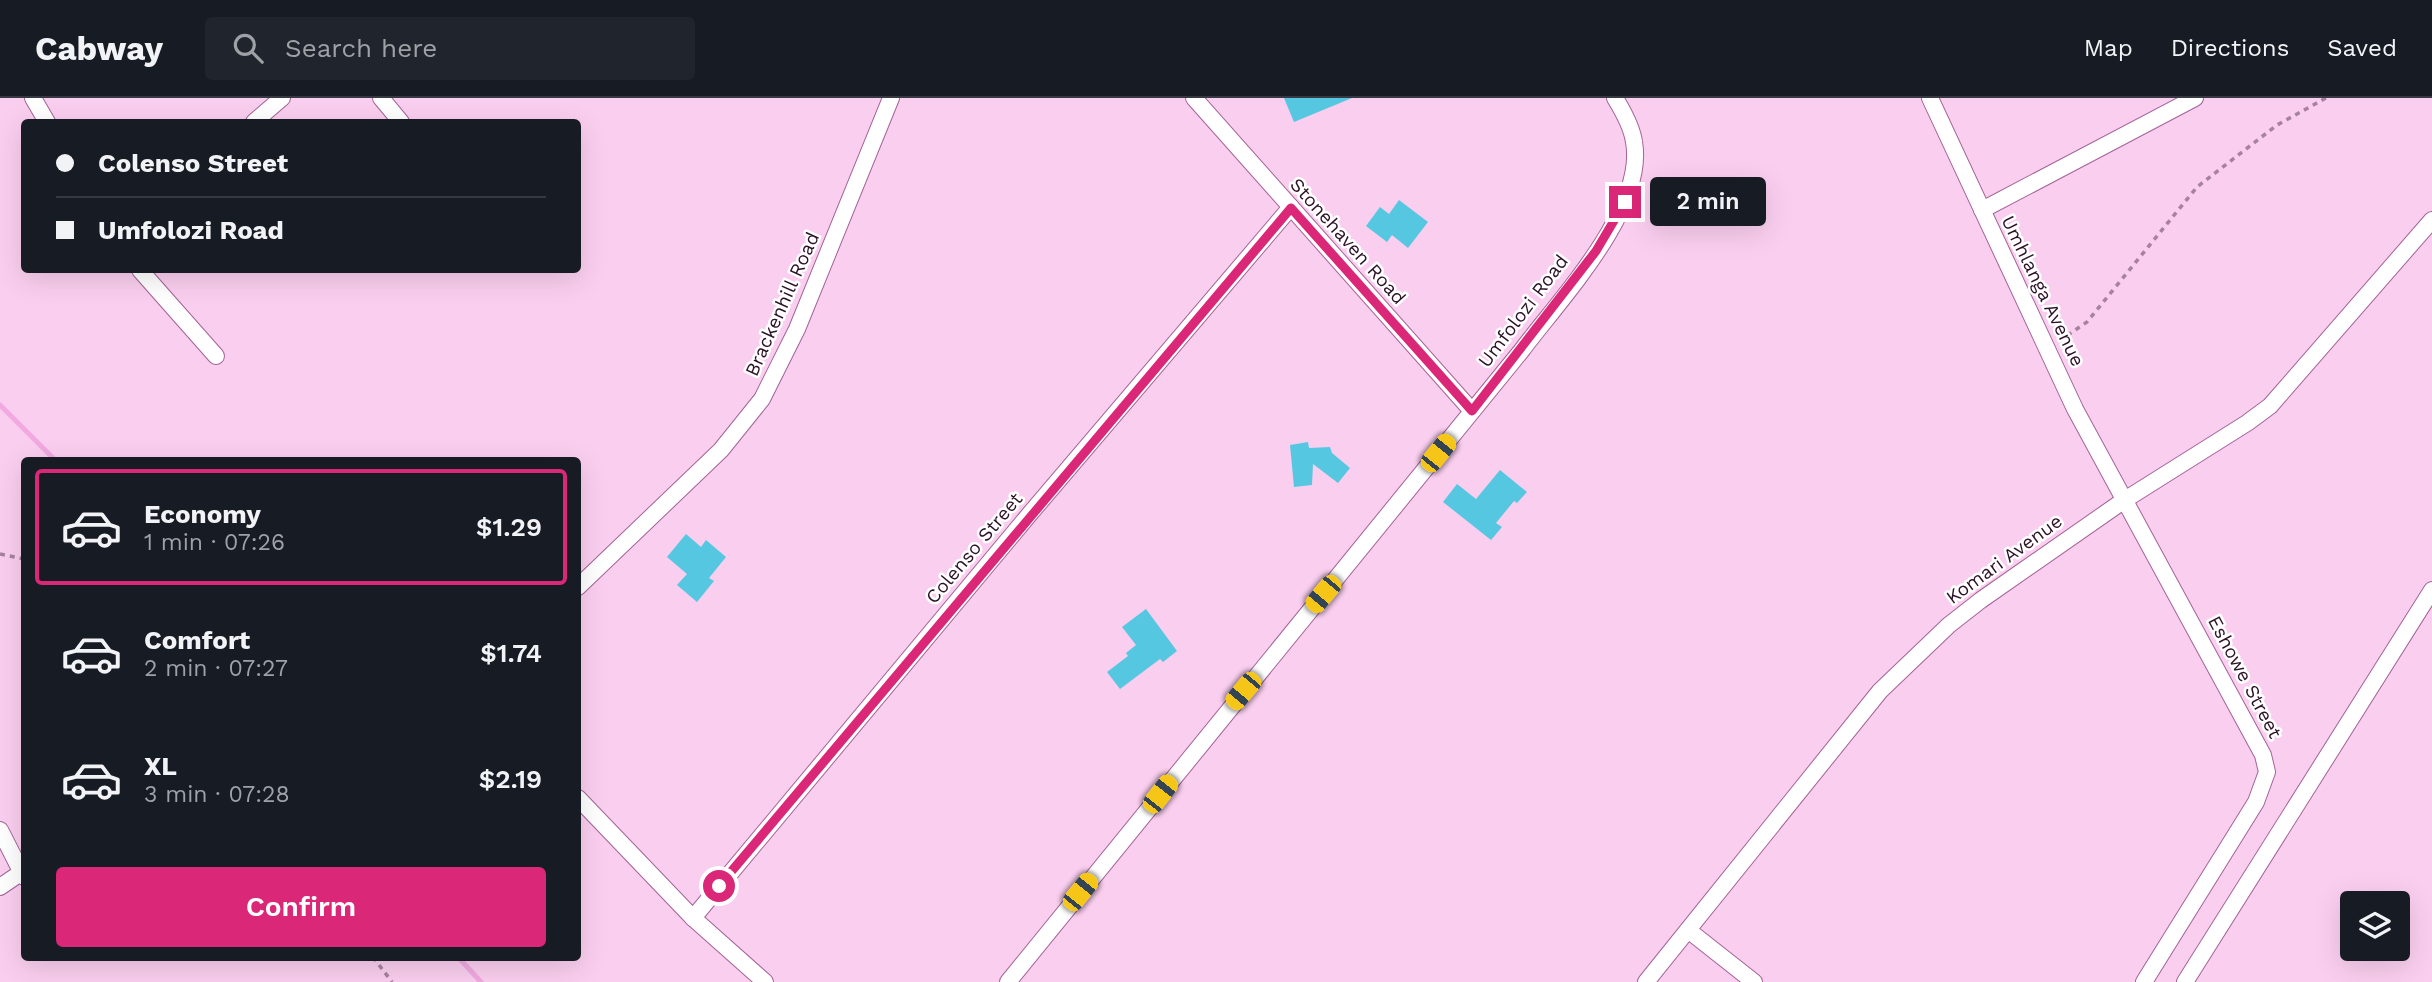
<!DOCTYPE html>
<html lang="en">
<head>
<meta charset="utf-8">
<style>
	body { margin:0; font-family:"Work Sans",sans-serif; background:#20242c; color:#f1f3f6; height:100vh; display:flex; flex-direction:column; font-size:26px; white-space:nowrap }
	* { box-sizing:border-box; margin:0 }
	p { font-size:23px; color:#9ea1a6 }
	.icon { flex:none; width:38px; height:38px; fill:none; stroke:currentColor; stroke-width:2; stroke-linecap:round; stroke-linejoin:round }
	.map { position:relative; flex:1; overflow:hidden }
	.drawer { position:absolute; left:21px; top:359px; width:560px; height:504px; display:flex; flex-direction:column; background:#171b24; border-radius:7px; box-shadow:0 7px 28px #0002 }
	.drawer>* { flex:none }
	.hud { position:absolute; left:21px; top:21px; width:560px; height:154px; border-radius:7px; box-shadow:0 7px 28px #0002; display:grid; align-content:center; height:154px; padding:0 35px; background:#171b24 }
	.controls { position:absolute; left:2340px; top:793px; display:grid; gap:14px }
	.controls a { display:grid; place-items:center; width:70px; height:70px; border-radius:7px; background:#171b24; box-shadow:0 7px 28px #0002; font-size:35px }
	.end { position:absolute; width:32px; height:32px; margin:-16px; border:9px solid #db2777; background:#fff; box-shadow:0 0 0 4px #fff }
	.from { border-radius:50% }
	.bubble { position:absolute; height:49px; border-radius:7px; background:#171b24; box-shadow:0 7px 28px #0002; font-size:23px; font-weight:600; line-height:49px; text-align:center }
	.car { position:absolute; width:21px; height:42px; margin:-21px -10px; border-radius:9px; box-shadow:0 0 5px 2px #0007; background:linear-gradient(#f5c518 24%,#345 0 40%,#f5c518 0 76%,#345 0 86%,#f5c518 0) }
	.hud b { display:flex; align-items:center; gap:24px; height:66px; font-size:26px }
	.hud b+b { border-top:2px solid #363941 }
	.hud i { width:18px; height:18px; background:#f1f3f6 }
	ul { padding:12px 0 0; list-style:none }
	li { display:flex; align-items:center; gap:21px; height:116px; margin:0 14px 10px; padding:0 21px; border:4px solid transparent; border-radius:7px }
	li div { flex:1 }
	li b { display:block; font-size:26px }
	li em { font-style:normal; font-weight:600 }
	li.current { border-color:#db2777 }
	li>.icon { width:63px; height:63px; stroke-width:1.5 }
	.action { display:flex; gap:14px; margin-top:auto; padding:14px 35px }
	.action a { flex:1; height:80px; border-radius:7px; background:#db2777; color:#fff; font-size:28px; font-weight:600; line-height:80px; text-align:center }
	header { display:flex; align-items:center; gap:42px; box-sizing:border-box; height:98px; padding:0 35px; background:#171b24; border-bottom:2px solid #363941 }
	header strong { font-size:33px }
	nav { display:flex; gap:38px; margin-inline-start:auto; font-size:24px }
	.search { width:490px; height:63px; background:#20242c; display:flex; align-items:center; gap:18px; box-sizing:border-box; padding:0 24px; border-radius:7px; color:#9ea1a6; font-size:26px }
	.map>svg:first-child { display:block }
</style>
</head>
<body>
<header>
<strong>Cabway</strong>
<div class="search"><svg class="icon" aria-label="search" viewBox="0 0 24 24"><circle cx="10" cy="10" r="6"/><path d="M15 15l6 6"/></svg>Search here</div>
<nav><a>Map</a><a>Directions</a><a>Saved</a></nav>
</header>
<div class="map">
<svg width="2432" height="884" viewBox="0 0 2432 884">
	<rect width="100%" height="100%" fill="#faceef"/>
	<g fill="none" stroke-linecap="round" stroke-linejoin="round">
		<g stroke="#f1a9e0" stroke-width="5">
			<path d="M0,307L55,362"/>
			<path d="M458,859L481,884"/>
		</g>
	</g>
	<g fill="#55c7e1">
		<path d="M1284,0H1352L1294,24Z"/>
		<path d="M1399,102L1428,124L1408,150L1392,137L1387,144L1366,128L1380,109L1389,116Z"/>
		<path d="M1308,344L1309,350L1330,349L1332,355L1350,370L1338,385L1313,366L1312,387L1294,389L1290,347Z"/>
		<path d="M1500,372L1527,394L1517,405L1514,403L1496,425L1502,429L1491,442L1443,404L1457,386L1476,401Z"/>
		<path d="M686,436L701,449L706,442L726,459L709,480L714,483L697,504L677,487L687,476L667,459Z"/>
		<path d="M1146,511L1177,553L1163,564L1160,561L1120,591L1107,574L1128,558L1126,555L1136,547L1122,529Z"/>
	</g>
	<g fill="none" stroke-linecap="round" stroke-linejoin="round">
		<g stroke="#a46396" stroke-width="18">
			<g id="street">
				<path d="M33,0L47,24"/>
				<path d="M381,0L401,24"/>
				<path d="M1194,0L1472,313"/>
				<path d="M1930,0L2075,311L2263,657L2267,674L2256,704L2144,884"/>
				<path d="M254,24L282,0"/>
				<path d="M1982,112L2195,0"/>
				<path d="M140,172L216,258"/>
				<path d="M578,489L721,352L762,301L797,231L891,0"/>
				<path d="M578,700L693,820L765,884"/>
				<path d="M0,732L24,779"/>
				<path d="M0,789L22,774"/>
				<path d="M693,820L1028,418L1291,109"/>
				<path d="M1688,832L1754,884"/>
				<path d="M1008,884L1522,252C1560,201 1646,111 1634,44C1632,29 1623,13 1615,0"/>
				<path d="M1646,884L1880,593L1949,527L1981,502L2123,403L2247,325L2270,308L2432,122"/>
				<path d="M2185,884L2432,492"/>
			</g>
		</g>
		<g stroke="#a6829e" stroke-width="3.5" stroke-dasharray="5 5" stroke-linecap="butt">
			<path d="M2059,243L2087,224L2197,89L2277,27L2326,0"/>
			<path d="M0,456L24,461"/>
			<path d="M373,859L392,884"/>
		</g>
		<use href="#street" stroke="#fff" stroke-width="16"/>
	</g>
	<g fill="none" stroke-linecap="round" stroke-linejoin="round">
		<path stroke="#db2777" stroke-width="9" d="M719,788L1291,110L1472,313L1596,153L1625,104"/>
	</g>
	<g text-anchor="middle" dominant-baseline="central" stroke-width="5" stroke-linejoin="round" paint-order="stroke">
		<g font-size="19" fill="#2c1227" stroke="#fff">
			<text transform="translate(1348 143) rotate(48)">Stonehaven Road</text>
			<text transform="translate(2043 193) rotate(64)">Umhlanga Avenue</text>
			<text transform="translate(782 206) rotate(-66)">Brackenhill Road</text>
			<text transform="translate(1523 213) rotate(-53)">Umfolozi Road</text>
			<text transform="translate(974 450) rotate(-50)">Colenso Street</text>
			<text transform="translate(2004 461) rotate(-36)">Komari Avenue</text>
			<text transform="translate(2245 579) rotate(62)">Eshowe Street</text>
		</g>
	</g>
</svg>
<div class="controls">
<a><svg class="icon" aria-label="layers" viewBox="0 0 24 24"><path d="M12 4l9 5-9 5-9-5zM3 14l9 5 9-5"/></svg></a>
</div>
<i class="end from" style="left:719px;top:788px"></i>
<i class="end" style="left:1625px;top:104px"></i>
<div class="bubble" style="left:1650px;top:79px;width:116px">2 min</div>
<i class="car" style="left:1438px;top:355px;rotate:39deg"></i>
<i class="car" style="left:1323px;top:496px;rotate:220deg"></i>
<i class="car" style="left:1243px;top:593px;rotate:220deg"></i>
<i class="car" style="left:1160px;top:696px;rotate:38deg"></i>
<i class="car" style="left:1080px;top:794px;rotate:39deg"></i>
<div class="hud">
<b><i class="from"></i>Colenso Street</b>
<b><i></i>Umfolozi Road</b>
</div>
<section class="drawer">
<ul>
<li class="current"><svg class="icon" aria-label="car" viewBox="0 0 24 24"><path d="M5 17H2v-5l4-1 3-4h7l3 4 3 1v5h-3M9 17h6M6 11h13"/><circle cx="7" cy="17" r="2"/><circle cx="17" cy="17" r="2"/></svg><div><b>Economy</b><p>1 min · 07:26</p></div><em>$1.29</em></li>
<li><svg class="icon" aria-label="car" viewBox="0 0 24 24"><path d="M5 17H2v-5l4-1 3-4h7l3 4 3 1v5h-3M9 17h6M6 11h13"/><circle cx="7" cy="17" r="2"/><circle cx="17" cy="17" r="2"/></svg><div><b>Comfort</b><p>2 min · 07:27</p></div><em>$1.74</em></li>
<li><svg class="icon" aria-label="car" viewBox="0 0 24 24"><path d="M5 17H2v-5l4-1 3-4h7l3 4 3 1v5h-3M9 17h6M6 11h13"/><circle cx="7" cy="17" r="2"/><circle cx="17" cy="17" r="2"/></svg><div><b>XL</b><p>3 min · 07:28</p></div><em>$2.19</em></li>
</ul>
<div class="action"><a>Confirm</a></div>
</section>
</div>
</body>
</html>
